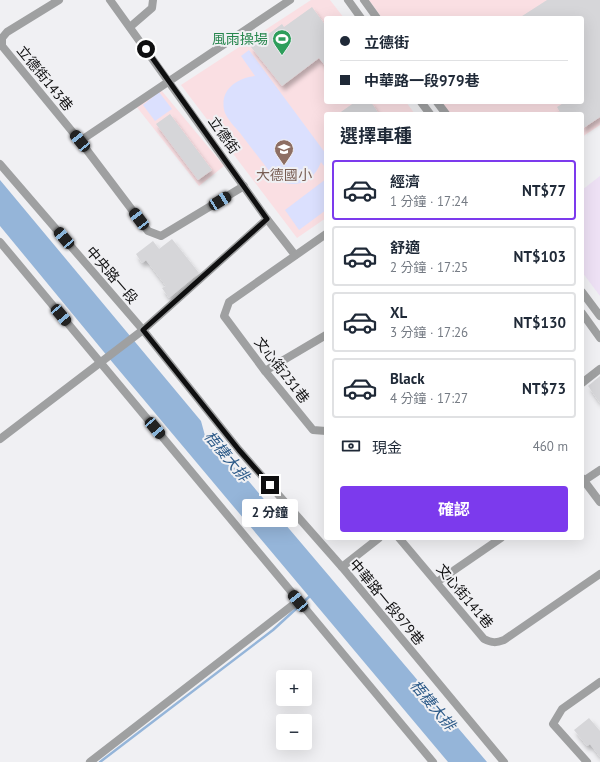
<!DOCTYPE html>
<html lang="zh-TW">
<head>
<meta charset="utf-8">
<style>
	body { margin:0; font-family:"PT Sans","Noto Sans TC",sans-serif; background:#f6f6f7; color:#1f2937; height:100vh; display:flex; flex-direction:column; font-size:15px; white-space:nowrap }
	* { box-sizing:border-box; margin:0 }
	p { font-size:13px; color:#747a83 }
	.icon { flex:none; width:22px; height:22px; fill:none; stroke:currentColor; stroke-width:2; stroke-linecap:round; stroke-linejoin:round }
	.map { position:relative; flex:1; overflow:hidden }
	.details { position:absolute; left:324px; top:112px; width:260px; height:428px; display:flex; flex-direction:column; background:#fff; border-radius:4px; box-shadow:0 4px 16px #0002 }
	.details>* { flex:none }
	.hud { position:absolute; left:324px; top:16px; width:260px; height:88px; border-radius:4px; box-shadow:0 4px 16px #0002; display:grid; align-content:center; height:88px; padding:0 16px; background:#fff }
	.fabs { position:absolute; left:276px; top:670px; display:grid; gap:8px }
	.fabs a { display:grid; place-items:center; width:36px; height:36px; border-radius:4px; background:#fff; box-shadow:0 4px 16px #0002; font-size:20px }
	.end { position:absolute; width:18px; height:18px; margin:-9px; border:5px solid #0f0f10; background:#fff; box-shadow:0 0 0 2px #fff }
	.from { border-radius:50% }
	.bubble { position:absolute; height:28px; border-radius:4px; background:#fff; box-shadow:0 4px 16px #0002; font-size:13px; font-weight:700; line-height:28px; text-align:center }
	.car { position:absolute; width:12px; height:24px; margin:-12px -6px; border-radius:5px; box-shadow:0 0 3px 1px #0007; background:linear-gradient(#222 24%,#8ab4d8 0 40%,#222 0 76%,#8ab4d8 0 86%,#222 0) }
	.hud b { display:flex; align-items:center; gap:14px; height:38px; font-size:15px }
	.hud b+b { border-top:1px solid #e0e1e3 }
	.hud i { width:10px; height:10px; background:#1f2937 }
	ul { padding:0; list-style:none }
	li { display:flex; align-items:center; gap:12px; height:60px; margin:0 8px 6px; padding:0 8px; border:2px solid #e0e1e3; border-radius:4px }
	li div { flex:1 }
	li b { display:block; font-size:15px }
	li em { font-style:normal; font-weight:700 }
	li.current { border-color:#7c3aed }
	li>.icon { width:36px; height:36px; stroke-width:1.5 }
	h2 { padding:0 16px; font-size:18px; line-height:48px }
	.pay { display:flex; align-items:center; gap:10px; height:44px; padding:0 16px; font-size:15px }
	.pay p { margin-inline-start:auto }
	.primary-button { display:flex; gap:8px; margin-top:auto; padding:8px 16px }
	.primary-button a { flex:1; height:46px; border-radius:4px; background:#7c3aed; color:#fff; font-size:16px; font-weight:700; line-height:46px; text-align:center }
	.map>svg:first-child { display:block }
</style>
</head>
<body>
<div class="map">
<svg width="600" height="762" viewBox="0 0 600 762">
	<defs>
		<filter id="shadow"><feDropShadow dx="2.5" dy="4.5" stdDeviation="2" flood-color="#0004"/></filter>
	</defs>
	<rect width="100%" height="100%" fill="#f0f0f3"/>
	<path fill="#eee1f5" d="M600,176V296L582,272V190Z"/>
	<g fill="#fadfe3">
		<path d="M311,0H330L344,18H326V102H406L415,114H326V218L297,238L181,85Z"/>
		<path d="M369,0H600V125L582,137V114H450L442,102H582V18H382Z"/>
		<path d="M161,90L224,166L199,186L136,106Z"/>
	</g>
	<g fill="#dbe0fe">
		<path d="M249,50L326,154V165L324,166L321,162C313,183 296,189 276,180C264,164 252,149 240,133C235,127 228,120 225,113C218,91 236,78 255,76L241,56Z"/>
		<path d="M159,92L172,109L155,121L143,105Z"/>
		<path d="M326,179V210L299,230L285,210Z"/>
	</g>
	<path fill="#95b5d9" d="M0,180L201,421L207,443L246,478L487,762H448L113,363L0,226Z"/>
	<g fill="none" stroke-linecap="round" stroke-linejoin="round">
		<path stroke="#95b5d9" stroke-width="2.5" d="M100,762L273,630L310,596"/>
	</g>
	<g fill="#d6d6d9" filter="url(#shadow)">
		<path d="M547,0H600V117L582,129V114H561L557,107L565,102H582V18H519Z"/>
		<path d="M312,7L326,26V67L319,58L282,86L251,47L282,24L284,27Z"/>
		<path d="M355,102H371L379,114H338Z"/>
		<path d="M170,114L212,170L198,180L156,124Z"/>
		<path d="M172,239L199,273L169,298L162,288L166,286L146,260L142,263L136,254L153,241L159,249Z"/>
		<path d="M600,376V403L588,386Z"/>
		<path d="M589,718L600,731V757L590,744L587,746L574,730Z"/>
	</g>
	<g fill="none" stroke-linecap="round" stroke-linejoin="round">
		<g stroke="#9fa0a1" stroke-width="8">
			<path d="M59,0L7,32L2,38V46L80,141"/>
			<path d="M110,0L267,219L295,255"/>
			<path d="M348,0L361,18"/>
			<path d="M364,0L377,18"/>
			<path d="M130,27L152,8L153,0"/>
			<path d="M421,102L430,114"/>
			<path d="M437,102L446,114"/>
			<path d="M0,164L143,330L239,450L342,567L504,762"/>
			<path d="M244,186L161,236L148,231L80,141L290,0"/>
			<path d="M326,234L229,302L224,316L265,371L313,430L326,431"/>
			<path d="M0,242L433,762"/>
			<path d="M582,292L600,316"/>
			<path d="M582,313L600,338"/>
			<path d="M265,371L326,335"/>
			<path d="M582,383L600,369"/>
			<path d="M0,439L143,330L267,219"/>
			<path d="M582,478L600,502"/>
			<path d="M582,482L600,470"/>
			<path d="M399,538L484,639C492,643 496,643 504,640L600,574"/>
			<path d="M342,567L379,538"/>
			<path d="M437,582L501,538"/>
			<path d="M90,762L298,601"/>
			<path d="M587,762L553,724L562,709L600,682"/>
		</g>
	</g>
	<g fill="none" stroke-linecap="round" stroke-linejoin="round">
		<path stroke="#0f0f10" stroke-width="5" d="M146,49L267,219L143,330L239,450L270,485"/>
	</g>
	<defs>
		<g id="stadium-pin" transform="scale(1)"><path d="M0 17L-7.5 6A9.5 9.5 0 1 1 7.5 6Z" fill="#2e9e5b" stroke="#f0f0f3"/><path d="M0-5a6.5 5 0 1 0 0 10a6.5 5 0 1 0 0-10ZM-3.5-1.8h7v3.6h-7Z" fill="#fff"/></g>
		<g id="school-pin" transform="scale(1)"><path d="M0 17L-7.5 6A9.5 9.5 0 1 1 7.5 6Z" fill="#8d6e63" stroke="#f0f0f3"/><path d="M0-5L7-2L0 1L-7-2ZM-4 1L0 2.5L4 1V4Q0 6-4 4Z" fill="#fff"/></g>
	</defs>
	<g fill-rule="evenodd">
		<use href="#stadium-pin" x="282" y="39"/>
		<use href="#school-pin" x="284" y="149"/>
	</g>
	<g text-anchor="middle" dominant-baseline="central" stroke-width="4" stroke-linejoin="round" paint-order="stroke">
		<g font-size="14" fill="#27864d" stroke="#f0f0f3" text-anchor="end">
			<text x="268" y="39">風雨操場</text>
		</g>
		<g font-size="14" fill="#0f0f10" stroke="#f0f0f3">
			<text transform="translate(45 78) rotate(51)">立德街143巷</text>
			<text transform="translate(224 135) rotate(55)">立德街</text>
			<text transform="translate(112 275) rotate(49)">中央路一段</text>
			<text transform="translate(282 370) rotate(52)">文心街231巷</text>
			<text transform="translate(465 596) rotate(50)">文心街141巷</text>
			<text transform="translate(387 602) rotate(50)">中華路一段979巷</text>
		</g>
		<g font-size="14" fill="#785e54" stroke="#f0f0f3">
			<text x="284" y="175">大德國小</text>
		</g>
		<g font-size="15" font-style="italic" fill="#2b5988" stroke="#f0f0f3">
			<text transform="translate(227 456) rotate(50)">梧棲大排</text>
			<text transform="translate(433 705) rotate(50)">梧棲大排</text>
		</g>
	</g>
</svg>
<div class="fabs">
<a>+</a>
<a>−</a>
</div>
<i class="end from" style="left:146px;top:49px"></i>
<i class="end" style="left:270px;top:485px"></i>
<div class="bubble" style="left:242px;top:499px;width:56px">2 分鐘</div>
<i class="car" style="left:80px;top:141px;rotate:321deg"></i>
<i class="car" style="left:220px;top:201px;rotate:59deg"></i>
<i class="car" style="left:139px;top:219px;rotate:323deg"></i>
<i class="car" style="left:64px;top:238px;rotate:320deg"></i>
<i class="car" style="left:61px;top:315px;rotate:140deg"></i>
<i class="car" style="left:155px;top:428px;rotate:140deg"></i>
<i class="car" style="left:298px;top:601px;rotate:321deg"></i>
<div class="hud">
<b><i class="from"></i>立德街</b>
<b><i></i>中華路一段979巷</b>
</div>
<section class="details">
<h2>選擇車種</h2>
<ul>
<li class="current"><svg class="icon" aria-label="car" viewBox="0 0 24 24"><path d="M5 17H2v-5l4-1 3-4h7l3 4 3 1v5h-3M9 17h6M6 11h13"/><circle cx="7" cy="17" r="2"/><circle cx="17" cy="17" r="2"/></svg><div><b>經濟</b><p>1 分鐘 · 17:24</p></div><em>NT$77</em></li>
<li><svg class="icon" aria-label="car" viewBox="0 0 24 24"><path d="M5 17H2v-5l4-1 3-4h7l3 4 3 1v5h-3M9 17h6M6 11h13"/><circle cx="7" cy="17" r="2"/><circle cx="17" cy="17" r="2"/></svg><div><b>舒適</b><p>2 分鐘 · 17:25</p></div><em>NT$103</em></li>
<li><svg class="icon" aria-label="car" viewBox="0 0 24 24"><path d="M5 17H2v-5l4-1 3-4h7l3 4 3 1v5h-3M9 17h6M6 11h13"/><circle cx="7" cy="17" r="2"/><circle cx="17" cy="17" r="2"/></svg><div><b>XL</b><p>3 分鐘 · 17:26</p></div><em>NT$130</em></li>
<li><svg class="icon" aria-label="car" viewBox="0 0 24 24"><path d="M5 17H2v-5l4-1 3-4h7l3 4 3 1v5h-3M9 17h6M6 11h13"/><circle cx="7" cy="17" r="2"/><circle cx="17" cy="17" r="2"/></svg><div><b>Black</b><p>4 分鐘 · 17:27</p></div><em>NT$73</em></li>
</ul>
<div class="pay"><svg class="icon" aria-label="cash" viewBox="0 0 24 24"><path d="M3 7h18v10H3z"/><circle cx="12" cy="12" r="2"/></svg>現金<p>460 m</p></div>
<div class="primary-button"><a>確認</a></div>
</section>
</div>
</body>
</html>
